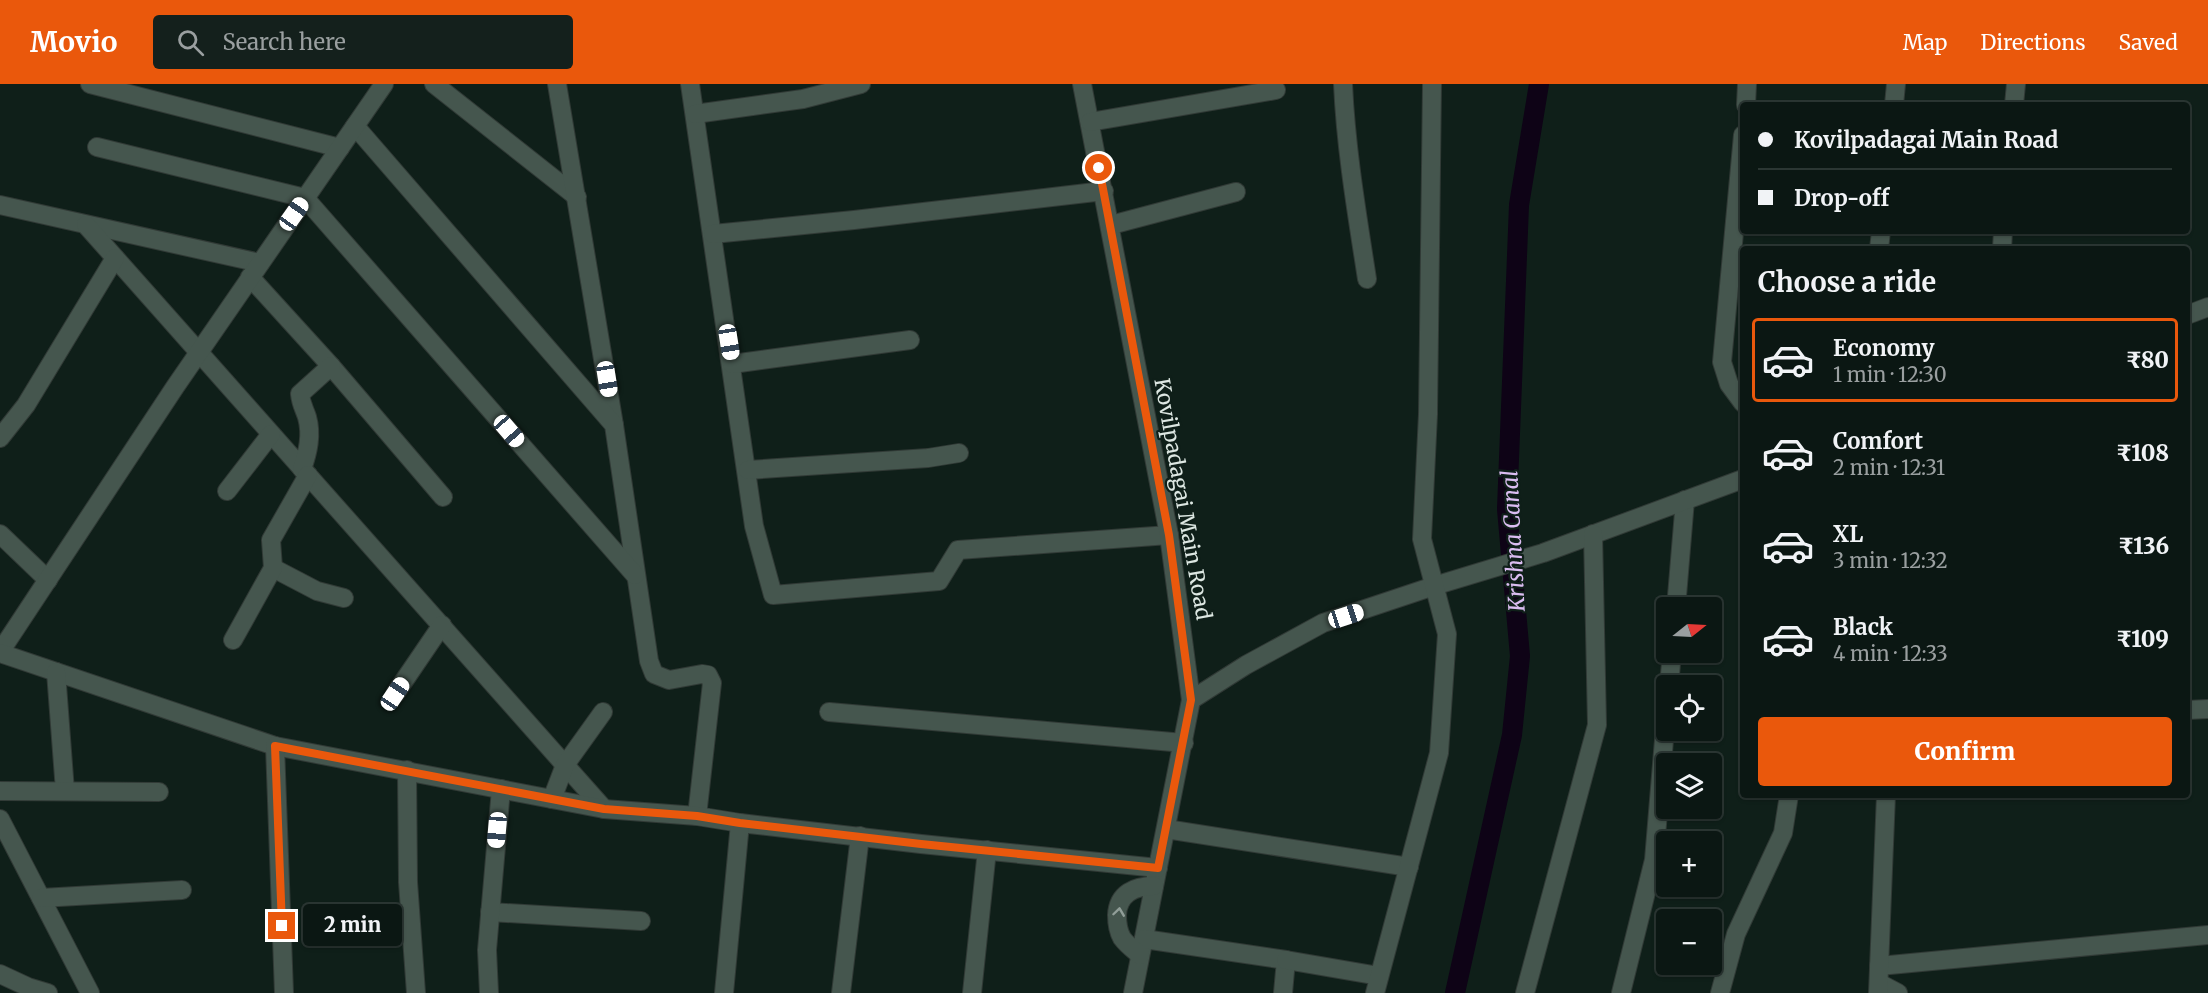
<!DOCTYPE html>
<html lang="en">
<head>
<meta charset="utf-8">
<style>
	body { margin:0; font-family:Merriweather,serif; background:#14201c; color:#f1f3f6; height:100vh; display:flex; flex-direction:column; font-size:22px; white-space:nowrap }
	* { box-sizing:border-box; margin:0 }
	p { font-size:20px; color:#9a9fa0 }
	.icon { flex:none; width:33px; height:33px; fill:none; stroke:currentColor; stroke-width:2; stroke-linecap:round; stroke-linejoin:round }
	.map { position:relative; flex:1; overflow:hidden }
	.sheet { position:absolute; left:1740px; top:162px; width:450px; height:552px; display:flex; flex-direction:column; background:#0b1713; border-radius:6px; box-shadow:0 2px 4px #0004,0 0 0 2px #2b3633 }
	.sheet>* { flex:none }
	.guide { position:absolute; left:1740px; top:18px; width:450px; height:132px; border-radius:6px; box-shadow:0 2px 4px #0004,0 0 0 2px #2b3633; display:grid; align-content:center; height:132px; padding:0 18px; background:#0b1713 }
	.needle { width:39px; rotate:72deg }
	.fabs { position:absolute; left:1656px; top:513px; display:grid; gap:12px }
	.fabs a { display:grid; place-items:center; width:66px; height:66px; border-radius:6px; background:#0b1713; box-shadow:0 2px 4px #0004,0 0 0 2px #2b3633; font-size:30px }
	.end { position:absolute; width:27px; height:27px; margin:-14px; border:8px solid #ea580c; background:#fff; box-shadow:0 0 0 3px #fff }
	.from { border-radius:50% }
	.bubble { position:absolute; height:42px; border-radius:6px; background:#0b1713; box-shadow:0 2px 4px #0004,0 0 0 2px #2b3633; font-size:20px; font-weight:800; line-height:42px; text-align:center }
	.car { position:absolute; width:18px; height:36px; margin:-18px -9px; border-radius:8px; box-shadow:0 0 4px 2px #0007; background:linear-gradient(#fff 24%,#345 0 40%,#fff 0 76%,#345 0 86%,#fff 0) }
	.guide b { display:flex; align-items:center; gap:21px; height:57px; font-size:22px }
	.guide b+b { border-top:2px solid #2b3633 }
	.guide i { width:15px; height:15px; background:#f1f3f6 }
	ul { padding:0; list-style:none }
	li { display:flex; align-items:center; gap:18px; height:84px; margin:0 12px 9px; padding:0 6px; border:3px solid transparent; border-radius:6px }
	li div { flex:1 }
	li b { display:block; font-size:22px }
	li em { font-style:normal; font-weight:800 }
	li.selected { border-color:#ea580c }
	li>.icon { width:54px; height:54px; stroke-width:1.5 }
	h2 { padding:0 18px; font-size:27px; line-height:72px }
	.cta { display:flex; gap:12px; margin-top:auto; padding:12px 18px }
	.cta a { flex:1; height:69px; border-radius:6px; background:#ea580c; color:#fff; font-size:24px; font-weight:800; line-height:69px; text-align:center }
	header { display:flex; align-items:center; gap:36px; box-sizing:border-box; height:84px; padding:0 30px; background:#ea580c; color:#fff }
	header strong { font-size:28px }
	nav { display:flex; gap:33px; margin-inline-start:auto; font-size:21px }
	.search { width:420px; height:54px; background:#14201c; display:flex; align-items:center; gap:15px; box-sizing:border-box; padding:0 21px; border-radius:6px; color:#9a9fa0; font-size:22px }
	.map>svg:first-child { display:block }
</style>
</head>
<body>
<header>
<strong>Movio</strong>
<div class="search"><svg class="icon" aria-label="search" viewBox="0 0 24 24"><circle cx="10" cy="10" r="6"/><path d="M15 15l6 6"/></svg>Search here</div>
<nav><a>Map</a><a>Directions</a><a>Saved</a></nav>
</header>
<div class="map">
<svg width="2208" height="909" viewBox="0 0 2208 909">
	<rect width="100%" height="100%" fill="#0f1f19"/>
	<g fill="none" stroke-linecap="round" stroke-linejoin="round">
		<path stroke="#0e0316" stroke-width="20" d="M1455,909L1512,651L1520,572L1507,425L1519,121L1539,0"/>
		<g stroke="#313a36" stroke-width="20">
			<g id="minor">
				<path d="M90,0L340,64"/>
				<path d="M434,0L577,113"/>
				<path d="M557,0L614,341"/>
				<path d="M690,0L754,442L773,511L939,497L958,466L1169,451"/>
				<path d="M1082,0L1169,451L1191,616L1133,909"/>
				<path d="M1343,0C1346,66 1357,130 1367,195"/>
				<path d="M1746,21L1747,0"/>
				<path d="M1894,21L1896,0"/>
				<path d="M2014,21L2016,0"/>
				<path d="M695,30L803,15L861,0"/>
				<path d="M1090,38L1276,6"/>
				<path d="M355,42L614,341L649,577L654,590L669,596L702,590L708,591L712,599L697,732"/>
				<path d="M1743,51L1722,278L1729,300L1743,319"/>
				<path d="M97,63L305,114L635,491"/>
				<path d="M0,121L260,179"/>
				<path d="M86,141L604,725"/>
				<path d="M1111,141L1236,108"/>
				<path d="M713,150L854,136L1104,107"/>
				<path d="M1879,165L1881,147"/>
				<path d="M2002,165L2003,147"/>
				<path d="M250,193L331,282L443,413"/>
				<path d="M2187,231L2208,223"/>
				<path d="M732,280L910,256"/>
				<path d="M0,354L26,321L115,174"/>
				<path d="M302,385C308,368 312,351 307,333C304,324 301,320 300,310L331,282"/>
				<path d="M748,386L928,374L959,369"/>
				<path d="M227,407L271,350"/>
				<path d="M0,450L48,496"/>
				<path d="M273,484L317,507L344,514"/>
				<path d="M1676,524L1685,416"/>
				<path d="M233,556L273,484L271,456L308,391"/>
				<path d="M0,568L175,303L384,0"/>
				<path d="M0,569L275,662L604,725L697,732L740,739L921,760L1158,784"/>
				<path d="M56,588L65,707"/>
				<path d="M1669,602L1672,568"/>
				<path d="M395,610L442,541"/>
				<path d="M1191,616L1246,581L1323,539L1434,502L1543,469L1743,395"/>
				<path d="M2187,626L2208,625"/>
				<path d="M829,628L1184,659"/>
				<path d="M275,662L284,909"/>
				<path d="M407,686L408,798L416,909"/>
				<path d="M0,707L159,708"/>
				<path d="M552,715L565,681L603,628"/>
				<path d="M0,735L90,909"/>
				<path d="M1166,745L1409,783"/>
				<path d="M41,814L182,806"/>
				<path d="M490,828L641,837"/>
				<path d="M1144,855L1286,876L1283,909"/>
				<path d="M1140,871C1134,866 1127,861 1122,854C1118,847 1117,839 1117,831C1118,809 1135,802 1154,802"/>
				<path d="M1286,876L1379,892"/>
				<path d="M1879,882L2208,851"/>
				<path d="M0,890L28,903L48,909"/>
				<path d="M1879,899L1898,909"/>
				<path d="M489,909L487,866L501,705"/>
				<path d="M724,909L740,739"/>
				<path d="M841,909L860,752"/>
				<path d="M972,909L987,766"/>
				<path d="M1375,909L1439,669L1447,550L1422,455L1428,330L1432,0"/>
				<path d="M1525,909L1597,641L1593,450"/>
				<path d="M1621,909L1654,776L1666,632"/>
				<path d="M1720,909L1736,850L1783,749L1789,711"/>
				<path d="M1878,909L1886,711"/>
			</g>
		</g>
		<use href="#minor" stroke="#45564e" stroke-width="18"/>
	</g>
	<defs><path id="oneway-chevron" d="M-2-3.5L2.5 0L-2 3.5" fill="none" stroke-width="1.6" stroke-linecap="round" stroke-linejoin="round" transform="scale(1.5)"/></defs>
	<use stroke="#919e98" href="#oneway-chevron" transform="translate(1119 828) rotate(-82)"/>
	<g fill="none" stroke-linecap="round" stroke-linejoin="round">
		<path stroke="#ea580c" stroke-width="8" d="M282,842L275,662L604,725L697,732L740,739L921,760L1158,784L1191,616L1169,451L1099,84"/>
	</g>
	<g text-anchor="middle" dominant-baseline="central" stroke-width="4.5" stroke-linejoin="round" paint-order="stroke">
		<g font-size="21" fill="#dde7e2" stroke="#0f1f19">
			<text transform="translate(1183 415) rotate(80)">Kovilpadagai Main Road</text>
		</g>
		<g font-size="22" font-style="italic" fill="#dbbdf1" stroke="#0f1f19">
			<text transform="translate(1513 457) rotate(-93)">Krishna Canal</text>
		</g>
	</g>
</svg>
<div class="fabs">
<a><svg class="needle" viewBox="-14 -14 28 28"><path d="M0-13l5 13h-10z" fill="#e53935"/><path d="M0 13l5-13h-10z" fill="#9a9fa0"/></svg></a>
<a><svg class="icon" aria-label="locate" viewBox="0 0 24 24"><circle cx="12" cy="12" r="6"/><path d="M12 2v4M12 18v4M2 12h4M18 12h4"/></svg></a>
<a><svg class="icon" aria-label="layers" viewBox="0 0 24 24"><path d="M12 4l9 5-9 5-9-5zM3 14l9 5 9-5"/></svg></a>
<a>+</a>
<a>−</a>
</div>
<i class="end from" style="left:1099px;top:84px"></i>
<i class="end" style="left:282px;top:842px"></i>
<div class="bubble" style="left:303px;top:820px;width:99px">2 min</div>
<i class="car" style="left:294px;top:130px;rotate:35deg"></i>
<i class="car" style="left:729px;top:258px;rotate:171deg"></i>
<i class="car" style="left:607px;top:295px;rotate:171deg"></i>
<i class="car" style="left:509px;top:347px;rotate:139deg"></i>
<i class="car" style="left:1346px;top:532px;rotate:72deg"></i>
<i class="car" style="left:395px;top:610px;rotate:34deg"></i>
<i class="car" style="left:497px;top:746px;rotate:185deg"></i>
<div class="guide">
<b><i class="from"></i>Kovilpadagai Main Road</b>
<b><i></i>Drop-off</b>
</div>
<section class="sheet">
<h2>Choose a ride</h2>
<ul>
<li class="selected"><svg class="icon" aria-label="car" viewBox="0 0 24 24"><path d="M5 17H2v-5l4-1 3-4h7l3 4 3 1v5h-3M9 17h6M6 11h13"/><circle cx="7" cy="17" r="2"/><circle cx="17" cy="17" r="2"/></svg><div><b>Economy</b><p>1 min · 12:30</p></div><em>₹80</em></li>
<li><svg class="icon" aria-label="car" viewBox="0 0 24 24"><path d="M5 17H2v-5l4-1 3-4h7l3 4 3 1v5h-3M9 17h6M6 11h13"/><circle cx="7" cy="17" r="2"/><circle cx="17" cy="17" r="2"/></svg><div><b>Comfort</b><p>2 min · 12:31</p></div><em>₹108</em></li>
<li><svg class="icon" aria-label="car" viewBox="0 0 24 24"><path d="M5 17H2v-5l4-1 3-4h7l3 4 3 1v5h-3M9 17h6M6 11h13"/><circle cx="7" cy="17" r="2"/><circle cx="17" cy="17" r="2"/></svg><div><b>XL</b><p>3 min · 12:32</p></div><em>₹136</em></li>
<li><svg class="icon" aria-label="car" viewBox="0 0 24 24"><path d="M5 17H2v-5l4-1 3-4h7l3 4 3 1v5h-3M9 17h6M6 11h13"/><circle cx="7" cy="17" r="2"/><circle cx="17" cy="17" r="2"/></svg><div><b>Black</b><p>4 min · 12:33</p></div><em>₹109</em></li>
</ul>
<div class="cta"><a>Confirm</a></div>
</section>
</div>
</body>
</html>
